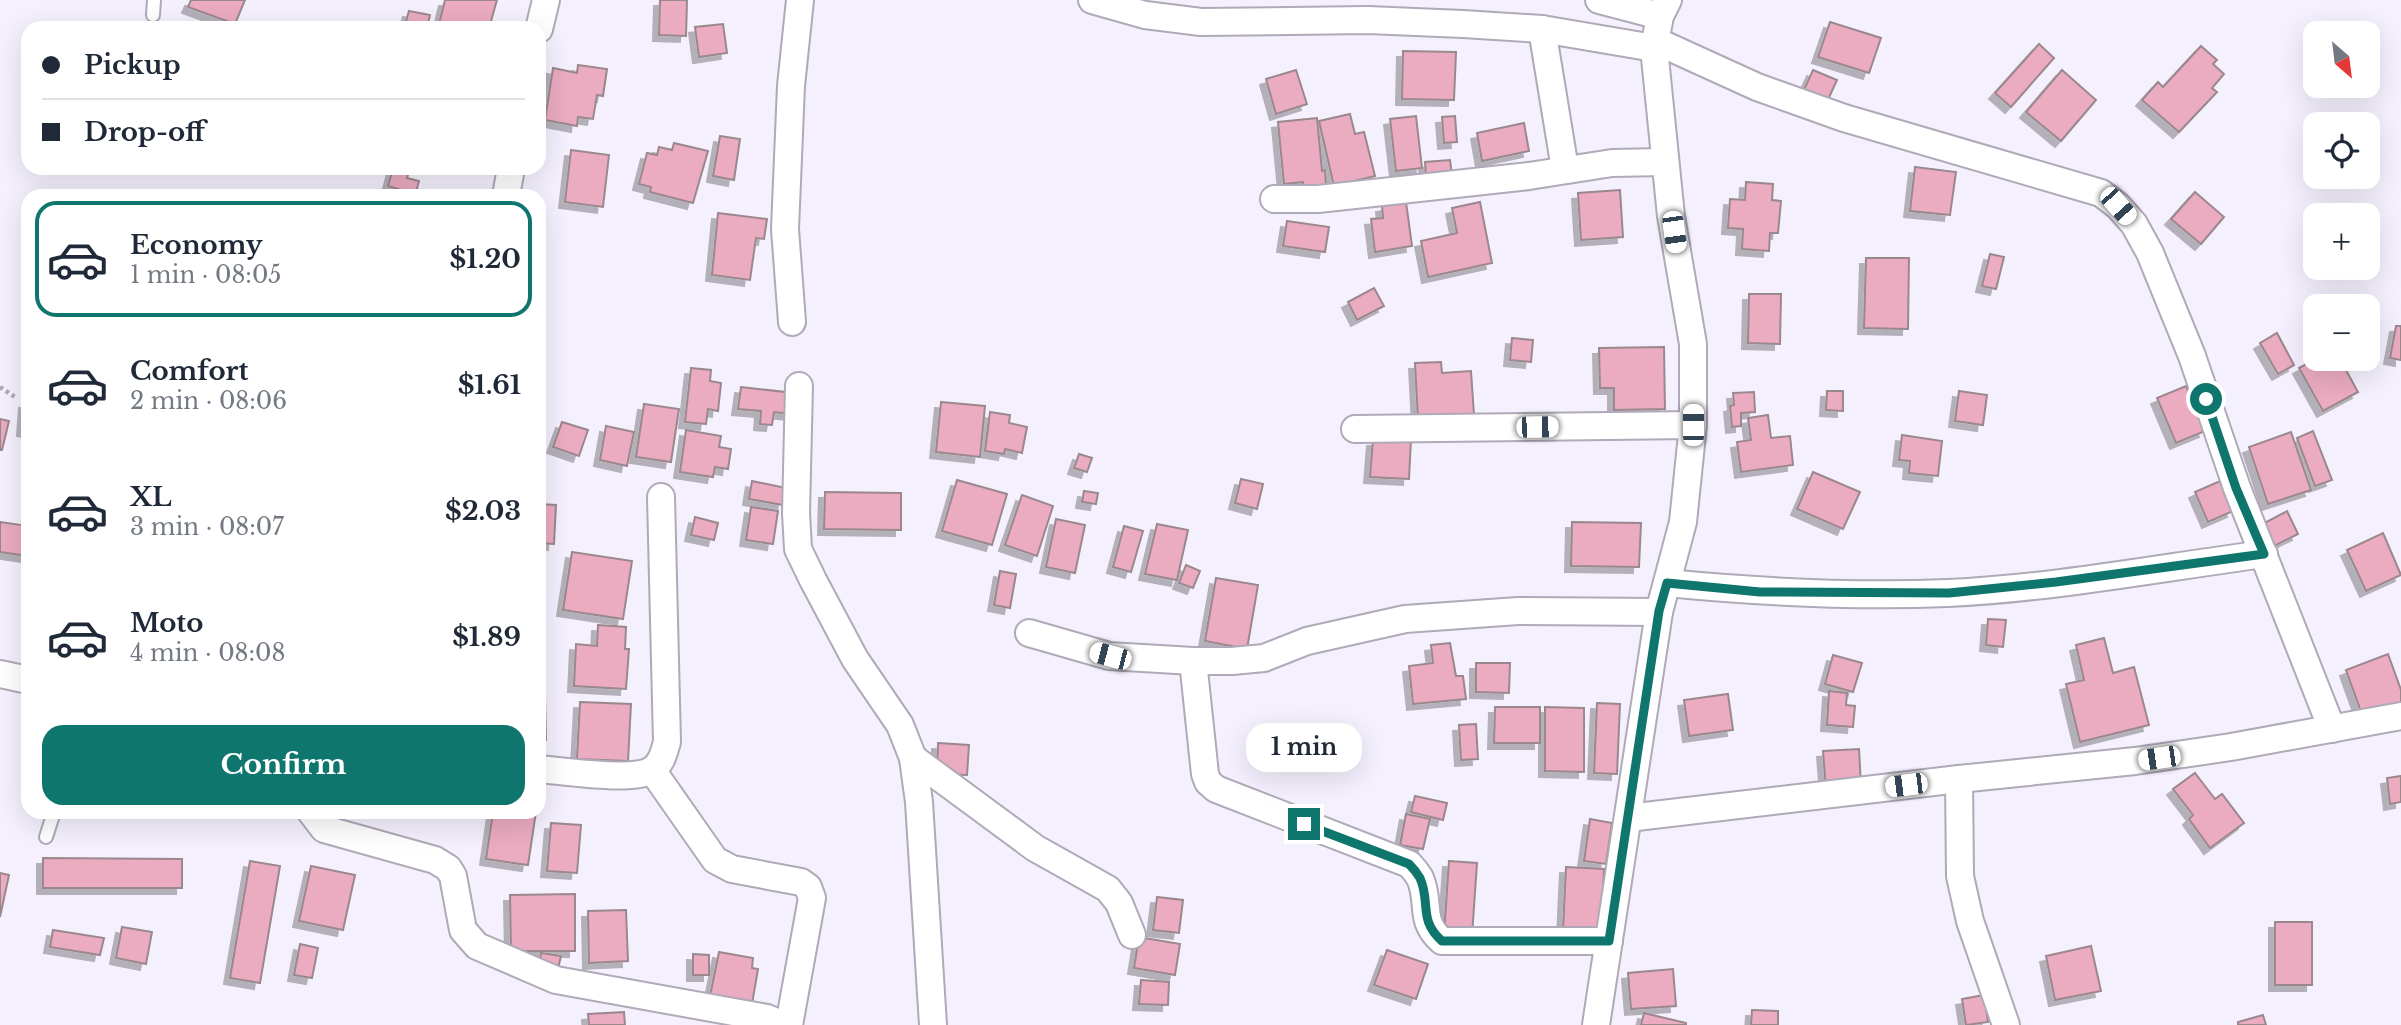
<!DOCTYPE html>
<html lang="en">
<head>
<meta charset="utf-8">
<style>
	body { margin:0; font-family:"Libre Baskerville",serif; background:#f2f2f3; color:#1f2937; height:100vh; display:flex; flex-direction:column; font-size:26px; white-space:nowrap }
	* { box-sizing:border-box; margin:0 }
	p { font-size:23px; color:#747a83 }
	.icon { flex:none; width:38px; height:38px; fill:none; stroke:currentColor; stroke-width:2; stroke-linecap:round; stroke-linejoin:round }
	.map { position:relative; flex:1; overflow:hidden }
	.panel { position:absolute; left:21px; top:189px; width:525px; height:630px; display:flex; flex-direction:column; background:#fff; border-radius:21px; box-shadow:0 7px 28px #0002 }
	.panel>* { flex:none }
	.guide { position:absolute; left:21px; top:21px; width:525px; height:154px; border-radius:21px; box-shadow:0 7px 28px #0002; display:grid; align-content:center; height:154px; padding:0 21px; background:#fff }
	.needle { width:46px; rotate:152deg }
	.fabs { position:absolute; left:2303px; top:21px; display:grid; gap:14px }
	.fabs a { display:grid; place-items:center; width:77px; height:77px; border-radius:14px; background:#fff; box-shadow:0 7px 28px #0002; font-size:35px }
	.end { position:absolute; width:32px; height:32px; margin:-16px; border:9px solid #0f766e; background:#fff; box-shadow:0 0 0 4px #fff }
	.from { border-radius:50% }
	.bubble { position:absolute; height:49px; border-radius:21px; background:#fff; box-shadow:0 7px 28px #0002; font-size:23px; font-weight:800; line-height:49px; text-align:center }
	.car { position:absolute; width:21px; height:42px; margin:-21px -10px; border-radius:9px; box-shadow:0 0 5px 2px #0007; background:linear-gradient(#fff 24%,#345 0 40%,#fff 0 76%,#345 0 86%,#fff 0) }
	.guide b { display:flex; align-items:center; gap:24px; height:66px; font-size:26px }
	.guide b+b { border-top:2px solid #e0e1e3 }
	.guide i { width:18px; height:18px; background:#1f2937 }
	ul { padding:12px 0 0; list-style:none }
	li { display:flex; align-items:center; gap:21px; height:116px; margin:0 14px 10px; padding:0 7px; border:4px solid transparent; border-radius:21px }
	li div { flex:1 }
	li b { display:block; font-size:26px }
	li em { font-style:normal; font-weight:800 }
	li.active { border-color:#0f766e }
	li>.icon { width:63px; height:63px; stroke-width:1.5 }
	.button { display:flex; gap:14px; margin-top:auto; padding:14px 21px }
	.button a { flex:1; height:80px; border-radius:21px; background:#0f766e; color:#fff; font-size:28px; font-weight:800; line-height:80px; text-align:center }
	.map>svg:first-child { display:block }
</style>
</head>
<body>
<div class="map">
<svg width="2401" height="1025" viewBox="0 0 2401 1025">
	<defs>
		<filter id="shadow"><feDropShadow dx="-6" dy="6" stdDeviation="0" flood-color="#0004"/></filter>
	</defs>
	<rect width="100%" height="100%" fill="#f5f0fd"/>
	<g fill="#ebabc1" stroke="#9a888d" stroke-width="2" filter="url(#shadow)">
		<path d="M191,0H245L235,24L188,7Z"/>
		<path d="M445,0H497L489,28H438Z"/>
		<path d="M660,0H687L686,36L659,35Z"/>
		<path d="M409,11L430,15L427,28H404Z"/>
		<path d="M1830,22L1881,38L1869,73L1818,57Z"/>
		<path d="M723,24L727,53L699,57L695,27Z"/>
		<path d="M2039,44L2054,58L2011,107L1995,93Z"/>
		<path d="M2201,46L2217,60L2213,64L2224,74L2212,88L2217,92L2179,132L2142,100L2158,82L2163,87Z"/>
		<path d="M1403,51L1456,52L1454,100L1402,99Z"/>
		<path d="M578,65L607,69L603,96L597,95L593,119L578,117L577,126L545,120L553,68L577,73Z"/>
		<path d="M1296,70L1307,104L1276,114L1266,79Z"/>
		<path d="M1813,70L1837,80L1827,102L1803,92Z"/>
		<path d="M2062,70L2096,100L2061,141L2026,112Z"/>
		<path d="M1350,114L1355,134L1364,132L1375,176L1334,186L1319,121Z"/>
		<path d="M1416,116L1422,168L1396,171L1390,119Z"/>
		<path d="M1455,116L1457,142L1444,143L1442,117Z"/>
		<path d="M1317,118L1322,171L1325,170L1326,186L1304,188L1303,182L1284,184L1278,122Z"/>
		<path d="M1524,123L1529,151L1482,161L1477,133Z"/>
		<path d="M720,136L740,139L734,180L713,176Z"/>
		<path d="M674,143L708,151L693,203L650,192L651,187L639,184L647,153L657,155L659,147L672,150Z"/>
		<path d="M571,150L609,155L603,207L565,202Z"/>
		<path d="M1450,160L1452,175L1426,178L1425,162Z"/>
		<path d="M1915,167L1956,172L1950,215L1910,211Z"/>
		<path d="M393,168H410L407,178L419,181L415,196L400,193L401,190L388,186Z"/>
		<path d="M1746,182L1773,184L1772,200L1781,201L1778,233H1770L1769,251L1742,249L1743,229L1728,228L1730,199L1745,200Z"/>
		<path d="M1620,190L1623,237L1581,240L1578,193Z"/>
		<path d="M2195,192L2224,217L2201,244L2171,219Z"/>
		<path d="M1406,202L1412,246L1375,252L1371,219L1383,218L1382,206Z"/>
		<path d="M1480,202L1492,263L1428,277L1421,241L1457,233L1452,208Z"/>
		<path d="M718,213L767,219L764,239L756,238L750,280L712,275Z"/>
		<path d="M1287,221L1329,227L1325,252L1283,246Z"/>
		<path d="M1990,254L2004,257L1996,289L1982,286Z"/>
		<path d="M1866,258H1909L1908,329L1864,328Z"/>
		<path d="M1374,288L1384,306L1357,320L1348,302Z"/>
		<path d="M1749,294H1781L1780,344L1748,343Z"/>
		<path d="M2396,326H2401V360L2390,358Z"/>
		<path d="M2277,333L2294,365L2278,374L2260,343Z"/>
		<path d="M1512,338L1533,340L1531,362L1510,360Z"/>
		<path d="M1664,347L1665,409L1614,410V388H1600L1599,348Z"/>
		<path d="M2316,359H2340L2358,392L2323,411L2299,368Z"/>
		<path d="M1441,362L1442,373L1471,371L1474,415L1418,419L1415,363Z"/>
		<path d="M691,368L711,370L710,381L721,383L718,411L708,409L706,424L685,422Z"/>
		<path d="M2186,386L2205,431L2176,443L2157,398Z"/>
		<path d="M741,387L794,393L792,414L774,412L772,425L760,424L761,411L738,409Z"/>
		<path d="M1827,391H1843V411L1826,410Z"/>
		<path d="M1959,391L1987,395L1983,425L1955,421Z"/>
		<path d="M1754,392L1755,412L1741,413V426L1732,427L1730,406L1734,405L1733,393Z"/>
		<path d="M25,402H28V431L23,430Z"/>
		<path d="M941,402L985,406L980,457L936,452Z"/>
		<path d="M644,404L679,409L671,462L636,457Z"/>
		<path d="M990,412L1010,415L1009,423L1027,427L1022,453L1005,449L1004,454L985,451Z"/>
		<path d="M1768,415L1771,438L1790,436L1793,465L1741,472L1737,442L1751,440L1748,418Z"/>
		<path d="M0,419L9,421L2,450H0Z"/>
		<path d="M562,422L588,430L579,456L553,447Z"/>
		<path d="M606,426L634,432L627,466L600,460Z"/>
		<path d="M686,430L721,436L719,447L731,449L728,469L715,467L713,477L680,472Z"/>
		<path d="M2313,431L2332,480L2315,486L2297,438Z"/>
		<path d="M2291,432L2311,490L2268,504L2249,447Z"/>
		<path d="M1902,435L1942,441L1938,476L1909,473L1910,461L1899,460Z"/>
		<path d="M1411,439L1409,479L1370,477L1373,440Z"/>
		<path d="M1079,454L1092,458L1087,472L1074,468Z"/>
		<path d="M1813,472L1860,492L1843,529L1797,509Z"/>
		<path d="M1241,479L1263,484L1257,509L1235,503Z"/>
		<path d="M957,480L1007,494L992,545L942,531Z"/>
		<path d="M752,481L786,488L783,505L749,499Z"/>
		<path d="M2220,481L2233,511L2208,522L2195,492Z"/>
		<path d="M1084,491L1098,493L1096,504L1082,502Z"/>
		<path d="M825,492L901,493V530L824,529Z"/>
		<path d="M1022,495L1053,506L1037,556L1005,545Z"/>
		<path d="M539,504L556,505L554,544L539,543Z"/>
		<path d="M751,507L778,511L773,544L746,540Z"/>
		<path d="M2287,511L2298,534L2268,549L2257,527Z"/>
		<path d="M695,517L718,523L714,540L691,535Z"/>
		<path d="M1056,519L1085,525L1075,573L1046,567Z"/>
		<path d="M0,522L28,526V556L0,552Z"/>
		<path d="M1572,522L1641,523L1639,567L1571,566Z"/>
		<path d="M1157,524L1188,530L1177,580L1145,574Z"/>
		<path d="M1124,526L1143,531L1131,572L1113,567Z"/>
		<path d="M2383,533L2401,575L2366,591L2347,550Z"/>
		<path d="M572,552L632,561L623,619L563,610Z"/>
		<path d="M1186,565L1200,571L1193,588L1179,583Z"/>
		<path d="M1000,571L1016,574L1010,608L994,605Z"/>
		<path d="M1216,578L1258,585L1247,649L1205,641Z"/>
		<path d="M1988,619L2006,620L2003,647L1986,645Z"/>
		<path d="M598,625L626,627L625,649H629L626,689L574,686L576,644L597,646Z"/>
		<path d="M2104,638L2113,673L2134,667L2149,725L2080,742L2066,684L2084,680L2076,645Z"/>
		<path d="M1450,643L1456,676H1463L1466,699L1413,704L1409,666L1433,663L1431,645Z"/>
		<path d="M2388,654L2401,690V706L2364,720L2346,670Z"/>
		<path d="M1833,655L1862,663L1853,692L1825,684Z"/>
		<path d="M1476,663H1510L1509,693L1476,692Z"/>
		<path d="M1829,691L1847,693L1846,705L1855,706L1853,727L1827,725Z"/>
		<path d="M1728,694L1733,730L1689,736L1684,700Z"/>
		<path d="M539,698H545L546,740H539Z"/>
		<path d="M580,702L631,704L628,761L577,759Z"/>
		<path d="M1597,703L1620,704L1617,774L1594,773Z"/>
		<path d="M1495,707H1540V743H1494Z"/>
		<path d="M1545,707L1584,708V772L1545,771Z"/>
		<path d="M1476,724L1478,759L1461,760L1459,725Z"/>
		<path d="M938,743L969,745L967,775L937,774Z"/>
		<path d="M1859,749L1861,786L1826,788L1823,751Z"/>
		<path d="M2195,773L2215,799L2222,794L2244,823L2210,848L2189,819L2193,815L2173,789Z"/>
		<path d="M2401,776V802L2390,804L2387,778Z"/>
		<path d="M1415,796L1447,803L1443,820L1411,812Z"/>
		<path d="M493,812H536L528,865L486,859Z"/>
		<path d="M1406,814L1430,819L1423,849L1400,845Z"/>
		<path d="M1590,819L1612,823L1606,864L1584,861Z"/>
		<path d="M551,823L581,825L577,873L547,871Z"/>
		<path d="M43,858L182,859V888H43Z"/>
		<path d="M250,861L280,866L260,983L230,978Z"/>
		<path d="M1449,861L1477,863L1472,936L1444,934Z"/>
		<path d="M311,866L355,875L343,930L299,921Z"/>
		<path d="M1566,867L1604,869L1601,933L1563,931Z"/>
		<path d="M0,873L9,875L0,917Z"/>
		<path d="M575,894V951H511L510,895Z"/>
		<path d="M1157,897L1183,900L1179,933L1153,930Z"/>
		<path d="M626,910L628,961L589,963L588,911Z"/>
		<rect x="2275" y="922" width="37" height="63"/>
		<path d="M122,927L152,932L146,964L116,958Z"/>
		<path d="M53,930L104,938L100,955L50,947Z"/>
		<path d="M1139,937L1180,944L1175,975L1134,968Z"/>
		<path d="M300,944L318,948L312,978L294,975Z"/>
		<path d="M2091,946L2101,991L2055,1000L2046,956Z"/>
		<path d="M1387,950L1428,964L1416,999L1374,985Z"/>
		<path d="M719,952L753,958L752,968L758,969L752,1004L710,996Z"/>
		<path d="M541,953L561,956L557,973L538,971Z"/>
		<path d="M693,954L709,955V975H693Z"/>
		<path d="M1673,969L1676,1006L1631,1009L1628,973Z"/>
		<path d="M1141,980L1169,982L1168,1005L1139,1004Z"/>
		<path d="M1984,995L1988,1022L1966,1025L1962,999Z"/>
		<path d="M1752,1010L1778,1011V1025H1751Z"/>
		<path d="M624,1012L625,1025H589L588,1014Z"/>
		<path d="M1644,1013L1686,1023V1025H1641Z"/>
		<path d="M2263,1015L2266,1025H2238V1022Z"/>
	</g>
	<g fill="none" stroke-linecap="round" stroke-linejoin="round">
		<g stroke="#afa9b8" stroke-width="16">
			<g id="service">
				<path d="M153,15L154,0"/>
				<path d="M46,837L54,812"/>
			</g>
		</g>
		<g stroke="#afa9b8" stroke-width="30">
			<g id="minor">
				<path d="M1092,0L1145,15L1201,22L1368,20L1463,24L1542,29L1654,48"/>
				<path d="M1599,0L1660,16"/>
				<path d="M539,29L546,0"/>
				<path d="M1542,29L1565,169"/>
				<path d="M1656,41L1757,87L1844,118L2101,193L2118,206L2134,224L2150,253L2192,356L2237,488L2332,729"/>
				<path d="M506,196L511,168"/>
				<path d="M1274,199H1318L1529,176L1612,163L1665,162"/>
				<path d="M792,322L785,229L791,86L800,0"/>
				<path d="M799,386L796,513L798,549L813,580L855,659L900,725L913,758L919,802L933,1025"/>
				<path d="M1355,429L1693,425"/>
				<path d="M1667,583C1760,592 1854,597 1948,593C2054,588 2159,568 2264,554"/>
				<path d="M1029,633L1109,656L1193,661H1232L1264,658L1307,641L1405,619L1518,611L1659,612"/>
				<path d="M1193,661L1205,774L1208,782L1216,789L1409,864C1413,868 1417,873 1420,878C1431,903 1418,920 1442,941H1609"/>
				<path d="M0,674L28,680"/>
				<path d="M913,758L1035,848L1108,889L1119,903L1132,935"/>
				<path d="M539,769C564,771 633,782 652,770C662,763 664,752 667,742L661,497"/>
				<path d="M652,770L715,860L732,869L801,882L808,887L812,898L789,1025"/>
				<path d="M1959,779L1960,876L1970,921L2006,1025"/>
				<path d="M311,812L324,829L435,860L448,868L453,876L463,930L477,946L556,980L767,1018L784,1025"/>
				<path d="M1628,818L1959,779L2135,761L2231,747L2401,716"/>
				<path d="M1596,1025L1659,612L1683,522L1693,425V344L1671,216L1654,48L1660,16L1668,0"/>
			</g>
		</g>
		<path stroke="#aeaab5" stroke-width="4.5" stroke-dasharray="3.5 3.5" stroke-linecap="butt" d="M0,387L15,397"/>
		<use href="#service" stroke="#fff" stroke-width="12"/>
		<use href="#minor" stroke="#fff" stroke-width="26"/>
	</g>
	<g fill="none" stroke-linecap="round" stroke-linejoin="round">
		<path stroke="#0f766e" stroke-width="9" d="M1304,824L1409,864C1413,868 1417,873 1420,878C1431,903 1418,920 1442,941H1609L1659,611L1667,583L1760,592L1949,593L2056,582L2264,554L2236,488L2206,399"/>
	</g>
</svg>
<div class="fabs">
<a><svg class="needle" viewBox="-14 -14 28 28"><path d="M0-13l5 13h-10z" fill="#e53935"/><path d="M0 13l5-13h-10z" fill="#747a83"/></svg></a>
<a><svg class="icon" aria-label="locate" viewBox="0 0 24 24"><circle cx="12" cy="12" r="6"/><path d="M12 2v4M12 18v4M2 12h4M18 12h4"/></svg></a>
<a>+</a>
<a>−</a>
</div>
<i class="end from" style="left:2206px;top:399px"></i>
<i class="end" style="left:1304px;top:824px"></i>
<div class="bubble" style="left:1246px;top:723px;width:116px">1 min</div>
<i class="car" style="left:2118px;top:206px;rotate:138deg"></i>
<i class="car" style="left:1674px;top:232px;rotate:172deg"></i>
<i class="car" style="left:1693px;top:425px;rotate:0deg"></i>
<i class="car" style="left:1537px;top:427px;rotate:89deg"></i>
<i class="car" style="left:1110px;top:656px;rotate:285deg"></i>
<i class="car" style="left:2159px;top:758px;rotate:262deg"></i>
<i class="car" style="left:1906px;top:785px;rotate:263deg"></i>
<div class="guide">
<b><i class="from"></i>Pickup</b>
<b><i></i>Drop-off</b>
</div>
<section class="panel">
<ul>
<li class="active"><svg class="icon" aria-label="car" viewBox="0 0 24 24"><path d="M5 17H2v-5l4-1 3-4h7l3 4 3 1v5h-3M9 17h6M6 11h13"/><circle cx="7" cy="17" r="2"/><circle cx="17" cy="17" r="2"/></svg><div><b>Economy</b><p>1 min · 08:05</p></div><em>$1.20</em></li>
<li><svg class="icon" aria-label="car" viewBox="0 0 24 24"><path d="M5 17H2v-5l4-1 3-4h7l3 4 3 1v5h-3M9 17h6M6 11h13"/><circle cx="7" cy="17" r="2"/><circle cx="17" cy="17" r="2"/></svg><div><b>Comfort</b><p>2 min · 08:06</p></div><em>$1.61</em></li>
<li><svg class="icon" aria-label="car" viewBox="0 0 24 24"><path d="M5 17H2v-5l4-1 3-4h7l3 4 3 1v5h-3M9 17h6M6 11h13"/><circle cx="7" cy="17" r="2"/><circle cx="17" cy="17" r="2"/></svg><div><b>XL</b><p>3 min · 08:07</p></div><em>$2.03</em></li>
<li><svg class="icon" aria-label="car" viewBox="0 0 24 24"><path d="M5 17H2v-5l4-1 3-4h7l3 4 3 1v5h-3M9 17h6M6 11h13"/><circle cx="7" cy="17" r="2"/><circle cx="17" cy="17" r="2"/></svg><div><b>Moto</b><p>4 min · 08:08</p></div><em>$1.89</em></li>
</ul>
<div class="button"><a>Confirm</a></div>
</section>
</div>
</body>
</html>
